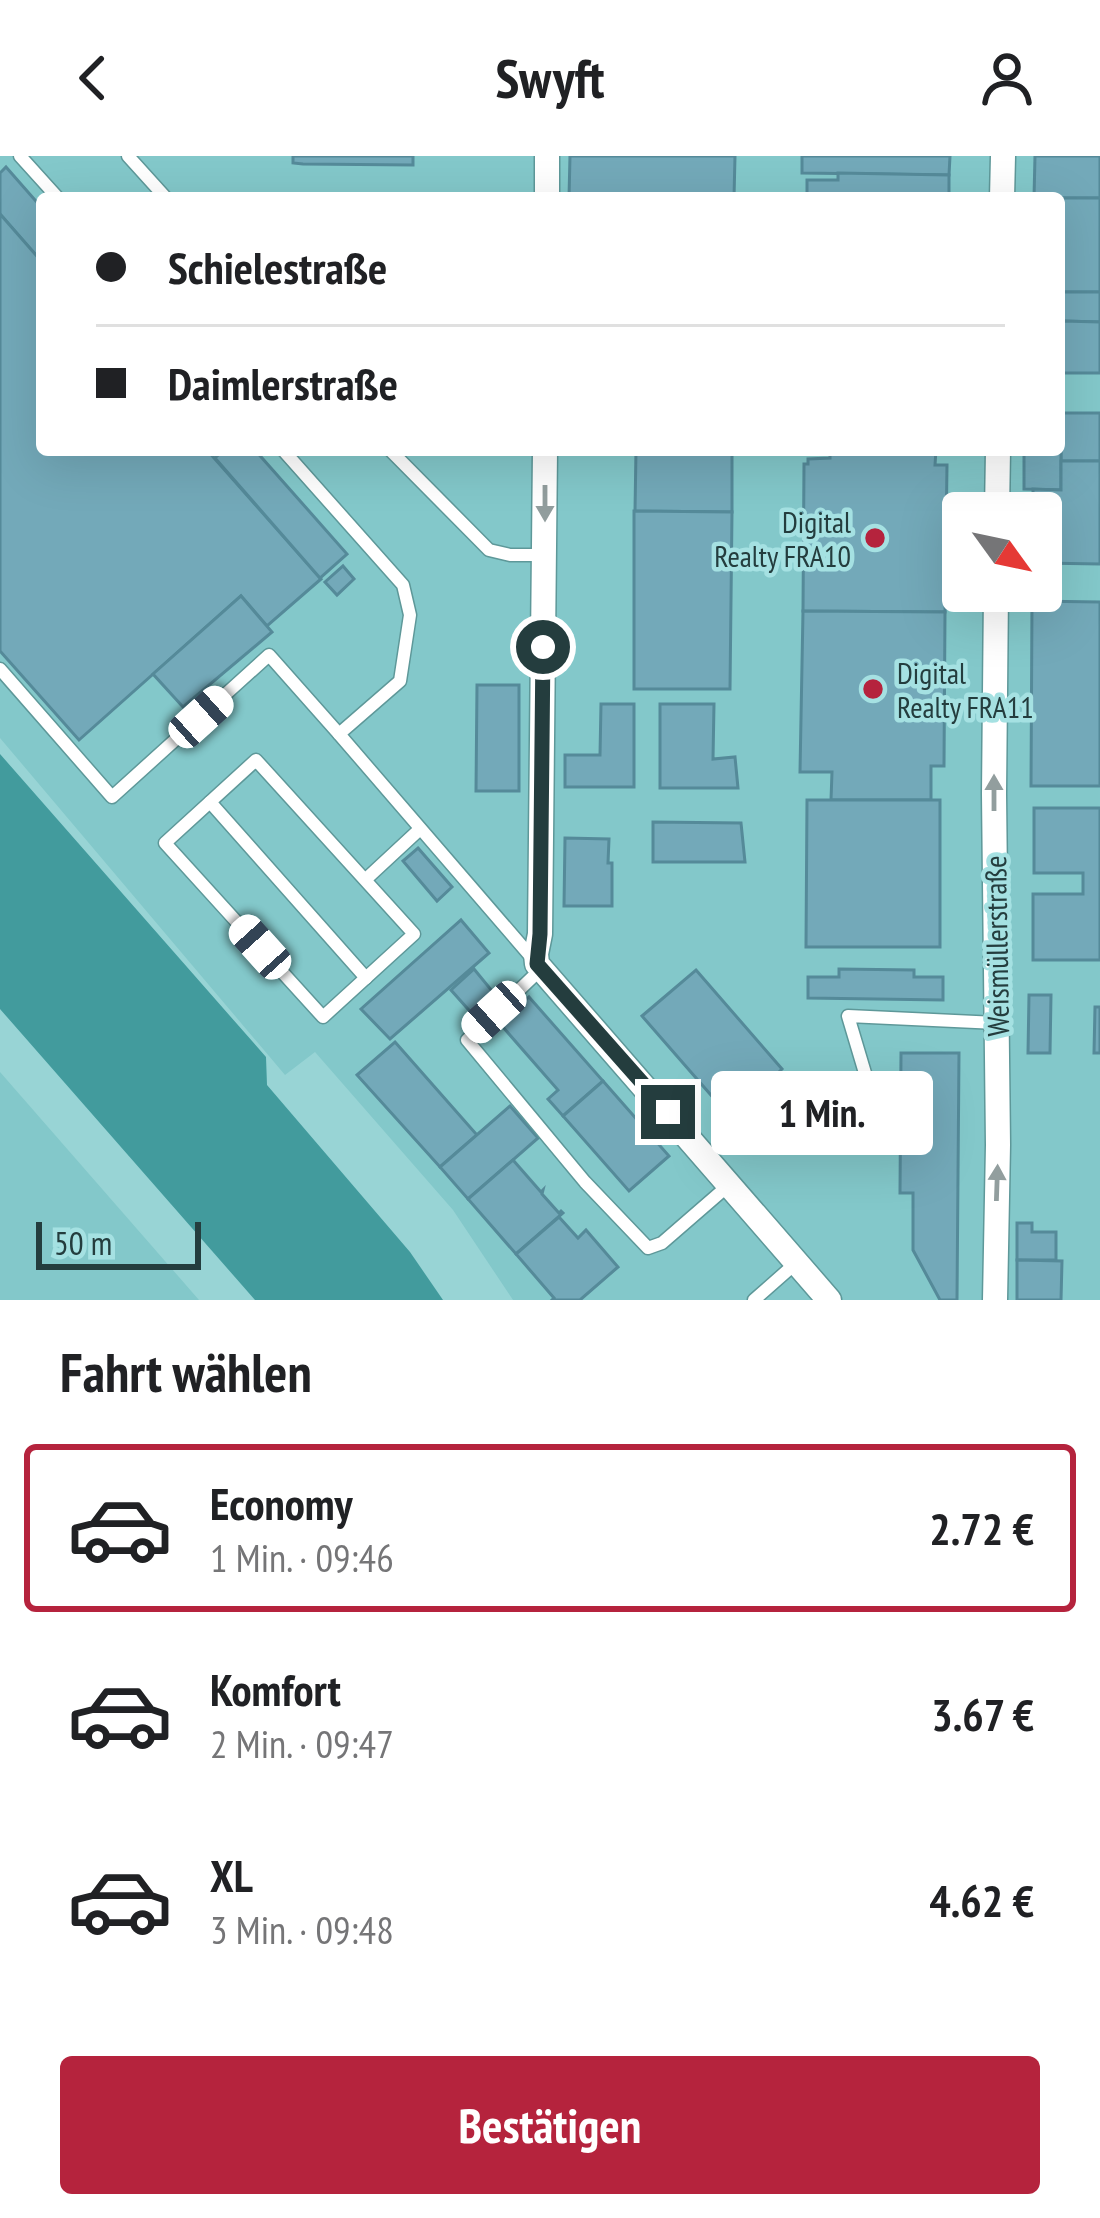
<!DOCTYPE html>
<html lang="de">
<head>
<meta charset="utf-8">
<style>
	body { margin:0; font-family:"PT Sans Narrow",sans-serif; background:#f2f2f2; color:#202124; height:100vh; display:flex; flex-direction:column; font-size:45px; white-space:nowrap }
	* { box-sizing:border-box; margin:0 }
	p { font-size:39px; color:#757577 }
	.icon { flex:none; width:66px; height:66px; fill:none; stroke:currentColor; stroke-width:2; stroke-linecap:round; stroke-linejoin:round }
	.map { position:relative; height:1144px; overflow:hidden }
	.panel { display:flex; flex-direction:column; background:#fff; flex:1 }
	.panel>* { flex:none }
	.banner { position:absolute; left:36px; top:36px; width:1029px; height:264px; border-radius:12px; box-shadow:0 12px 48px #0002; display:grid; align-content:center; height:264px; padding:0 60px; background:#fff }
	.needle { width:78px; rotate:123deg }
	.buttons { position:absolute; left:942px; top:336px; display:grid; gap:24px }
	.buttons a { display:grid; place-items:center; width:120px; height:120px; border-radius:12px; background:#fff; box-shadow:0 12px 48px #0002; font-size:60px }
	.scale { position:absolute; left:36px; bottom:30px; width:165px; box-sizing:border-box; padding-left:12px; border:6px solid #243d3e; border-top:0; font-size:33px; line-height:42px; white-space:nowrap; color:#243d3e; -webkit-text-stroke:9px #a5e1e2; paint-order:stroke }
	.end { position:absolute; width:54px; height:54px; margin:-27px; border:15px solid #243d3e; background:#fff; box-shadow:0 0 0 6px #fff }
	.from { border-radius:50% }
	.bubble { position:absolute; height:84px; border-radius:12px; background:#fff; box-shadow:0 12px 48px #0002; font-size:39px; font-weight:600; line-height:84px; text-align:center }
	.car { position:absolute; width:36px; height:72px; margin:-36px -18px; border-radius:15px; box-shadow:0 0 9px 3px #0007; background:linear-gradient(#fff 24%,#345 0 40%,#fff 0 76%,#345 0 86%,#fff 0) }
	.banner b { display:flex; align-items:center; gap:42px; height:114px; font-size:45px }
	.banner b+b { border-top:3px solid #e0e0e0 }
	.banner i { width:30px; height:30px; background:#202124 }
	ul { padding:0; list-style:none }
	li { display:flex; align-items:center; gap:36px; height:168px; margin:0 24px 18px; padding:0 36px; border:6px solid transparent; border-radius:12px }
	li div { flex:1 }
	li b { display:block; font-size:45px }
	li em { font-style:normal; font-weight:600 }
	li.active { border-color:#b5233d }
	li>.icon { width:108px; height:108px; stroke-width:1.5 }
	h2 { padding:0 60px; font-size:54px; line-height:144px }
	.primary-button { display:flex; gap:24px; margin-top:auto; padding:24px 60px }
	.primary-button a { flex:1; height:138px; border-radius:12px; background:#b5233d; color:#fff; font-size:48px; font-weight:600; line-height:138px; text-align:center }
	header { display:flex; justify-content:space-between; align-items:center; height:156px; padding:0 60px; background:#fff; font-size:54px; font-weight:600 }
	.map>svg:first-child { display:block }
</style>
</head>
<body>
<header><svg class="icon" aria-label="back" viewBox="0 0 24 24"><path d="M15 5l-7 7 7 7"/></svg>Swyft<svg class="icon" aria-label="person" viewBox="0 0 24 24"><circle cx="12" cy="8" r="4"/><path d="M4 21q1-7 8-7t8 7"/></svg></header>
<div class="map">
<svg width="1100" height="1144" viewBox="0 0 1100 1144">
	<rect width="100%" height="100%" fill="#98d4d5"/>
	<g fill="#83c8ca" fill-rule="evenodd">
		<path d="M0,0H1100V1144H513L453,1054L315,896L285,919L0,582ZM42,42H1059V294H42ZM963,357H1041V435H963Z"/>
		<path d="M0,916L199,1144H0Z"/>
	</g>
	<path fill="#429b9d" d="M0,598L266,901L267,929L410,1096L443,1144H255L0,853Z"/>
	<g fill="#73a9b9" stroke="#558a99" stroke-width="3">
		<path d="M293,0H413V9L303,8L293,7Z"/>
		<path d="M570,0H735L734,42H569Z"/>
		<path d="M802,0H950L949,19L802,17Z"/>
		<path d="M1035,0H1100V42H1034Z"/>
		<path d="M6,11L42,52V106L0,58V17Z"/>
		<path d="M838,17L949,19V42H807V24H838Z"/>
		<path d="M1035,42H1100V136H1059V42Z"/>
		<path d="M0,58L42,106V294H207L321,423L267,470L241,440L79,584L0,495Z"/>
		<path d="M1059,136H1100V166L1063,165L1061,190H1059Z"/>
		<path d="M1063,165L1100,166V217H1062Z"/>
		<path d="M1060,257H1100V305H1061Z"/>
		<path d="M1059,280H1061V334L1024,333V294H1059Z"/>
		<path d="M224,294H255L347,398L320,422L215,302Z"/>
		<path d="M636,294H732V356L635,355Z"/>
		<path d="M830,294H936L935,309H947L945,456L803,455L804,308H808V303L830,302Z"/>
		<path d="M1061,305H1100V408L1041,407V357H1033V333L1061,334Z"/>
		<path d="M634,355L732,356L730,533H634Z"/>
		<path d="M343,410L354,423L337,439L325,426Z"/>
		<path d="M241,440L272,476L183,551L153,518Z"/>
		<path d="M1032,445L1100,446V630H1031Z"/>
		<path d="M803,455L945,456L944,610H931V644H831L832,616H800Z"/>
		<path d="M477,529H519V635H476Z"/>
		<path d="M601,548H634V631H565V599H600Z"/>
		<path d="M660,548H714L713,603L735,601L738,632H660Z"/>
		<path d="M807,644H940V791H806Z"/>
		<path d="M1034,652H1100V804H1033V738H1083V717H1034Z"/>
		<path d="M653,666L741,667L745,706H653Z"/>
		<path d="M565,682L609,683L608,707H612V750H564Z"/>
		<path d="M418,692L452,731L437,745L403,705Z"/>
		<path d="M461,764L489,797L390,883L361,853Z"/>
		<path d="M474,813L497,841L475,861L451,834Z"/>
		<path d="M839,813L914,814V821H943V844L808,842V821H839Z"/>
		<path d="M696,814L782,913L780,915L785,920L781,923L789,932L785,935L794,945L790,948L798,957L758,993L642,860Z"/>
		<path d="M1029,839H1051L1050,897H1028Z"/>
		<path d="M529,841L603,925L563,960L548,943L558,934L502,870L522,853L519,850Z"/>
		<path d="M1095,851H1100V897H1094Z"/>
		<path d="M395,886L477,979L440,1011L357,919Z"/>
		<path d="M901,897H959L957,1144H940L913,1094V1037H900Z"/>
		<path d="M603,925L669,1000L629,1035L563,960Z"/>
		<path d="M510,950L538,982L468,1043L440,1011Z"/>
		<path d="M513,1004L541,1036L543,1034L542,1038L559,1057L561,1055L563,1057L516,1098L468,1043Z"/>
		<path d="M559,1061L578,1082L586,1074L618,1111L580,1144H552L554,1142L516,1098Z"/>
		<path d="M1017,1067H1032V1076H1056V1104H1017Z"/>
		<path d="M1017,1104L1062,1105L1061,1144H1017Z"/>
	</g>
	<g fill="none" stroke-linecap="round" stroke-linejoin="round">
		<g stroke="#5e9899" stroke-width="15">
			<g id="service">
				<path d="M20,0L58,42"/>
				<path d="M128,0L166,42"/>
				<path d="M283,294L403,429L410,459L400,525L339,578L533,803"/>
				<path d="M390,294L489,394L510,399H543"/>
				<path d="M0,513L112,641L269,499L339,578"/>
				<path d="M210,646L366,822"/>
				<path d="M365,724L414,778L323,861L165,687L256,604L365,724L420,673"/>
				<path d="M540,814L467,884L585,1026L648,1092L662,1087L730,1028"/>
				<path d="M865,917L848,860L997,867"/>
				<path d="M754,1144L796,1107"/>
			</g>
		</g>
		<g stroke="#5e9899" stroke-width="27">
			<g id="minor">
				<path d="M547,42V0"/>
				<path d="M1002,42L1003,0"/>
				<path d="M545,294L540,778L536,798L537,808L829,1144"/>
				<path d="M997,357L998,294"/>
				<path d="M995,1144L998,989L994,638L996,435"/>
			</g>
		</g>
		<use href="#service" stroke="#fff" stroke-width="12"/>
		<use href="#minor" stroke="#fff" stroke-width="24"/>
	</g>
	<defs><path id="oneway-solid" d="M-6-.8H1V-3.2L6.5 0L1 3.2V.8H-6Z" transform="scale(3)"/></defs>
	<g fill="#929e9e">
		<use href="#oneway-solid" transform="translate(545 347) rotate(90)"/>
		<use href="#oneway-solid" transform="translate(994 637) rotate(-90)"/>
		<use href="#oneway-solid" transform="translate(997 1027) rotate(-88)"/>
	</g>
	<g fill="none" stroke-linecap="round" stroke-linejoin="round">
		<path stroke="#243d3e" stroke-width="15" d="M543,491L540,778L537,808L668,956"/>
	</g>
	<g fill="#b5233d" stroke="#a5e1e2" stroke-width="4.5">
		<circle cx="875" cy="382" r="12"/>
		<circle cx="873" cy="533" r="12"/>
	</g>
	<g text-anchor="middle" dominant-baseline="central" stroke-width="9" stroke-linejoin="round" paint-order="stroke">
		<g font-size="30" fill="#243d3e" stroke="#a5e1e2" text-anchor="end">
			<text x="851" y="365">Digital<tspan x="851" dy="34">Realty FRA10</tspan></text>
			<text x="897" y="516" text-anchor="start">Digital<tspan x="897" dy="34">Realty FRA11</tspan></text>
		</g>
		<g font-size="30" fill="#243d3e" stroke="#a5e1e2">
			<text transform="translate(996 790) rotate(-91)">Weismüllerstraße</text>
		</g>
	</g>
</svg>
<div class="buttons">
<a><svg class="needle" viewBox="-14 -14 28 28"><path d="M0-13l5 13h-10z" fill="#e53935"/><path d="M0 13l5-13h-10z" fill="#757577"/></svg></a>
</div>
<div class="scale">50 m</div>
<i class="end from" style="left:543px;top:491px"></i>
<i class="end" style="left:668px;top:956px"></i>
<div class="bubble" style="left:711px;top:915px;width:222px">1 Min.</div>
<i class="car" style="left:201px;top:561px;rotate:48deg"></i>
<i class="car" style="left:260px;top:791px;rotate:318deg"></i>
<i class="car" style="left:494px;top:856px;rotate:228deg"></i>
<div class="banner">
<b><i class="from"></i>Schielestraße</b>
<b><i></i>Daimlerstraße</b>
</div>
</div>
<section class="panel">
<h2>Fahrt wählen</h2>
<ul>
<li class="active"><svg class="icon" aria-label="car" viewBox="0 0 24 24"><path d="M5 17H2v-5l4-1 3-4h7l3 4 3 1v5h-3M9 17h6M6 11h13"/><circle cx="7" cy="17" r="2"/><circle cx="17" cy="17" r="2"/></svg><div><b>Economy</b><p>1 Min. · 09:46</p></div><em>2.72 €</em></li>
<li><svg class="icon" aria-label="car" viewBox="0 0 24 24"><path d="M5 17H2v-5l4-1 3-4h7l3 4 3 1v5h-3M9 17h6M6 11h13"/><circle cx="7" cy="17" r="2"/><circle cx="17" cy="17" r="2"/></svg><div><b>Komfort</b><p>2 Min. · 09:47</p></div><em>3.67 €</em></li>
<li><svg class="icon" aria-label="car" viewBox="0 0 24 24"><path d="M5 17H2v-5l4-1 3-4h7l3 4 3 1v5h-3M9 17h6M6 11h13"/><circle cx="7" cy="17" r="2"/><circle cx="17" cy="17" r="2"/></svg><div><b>XL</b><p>3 Min. · 09:48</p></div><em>4.62 €</em></li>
</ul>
<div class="primary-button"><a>Bestätigen</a></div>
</section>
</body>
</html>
